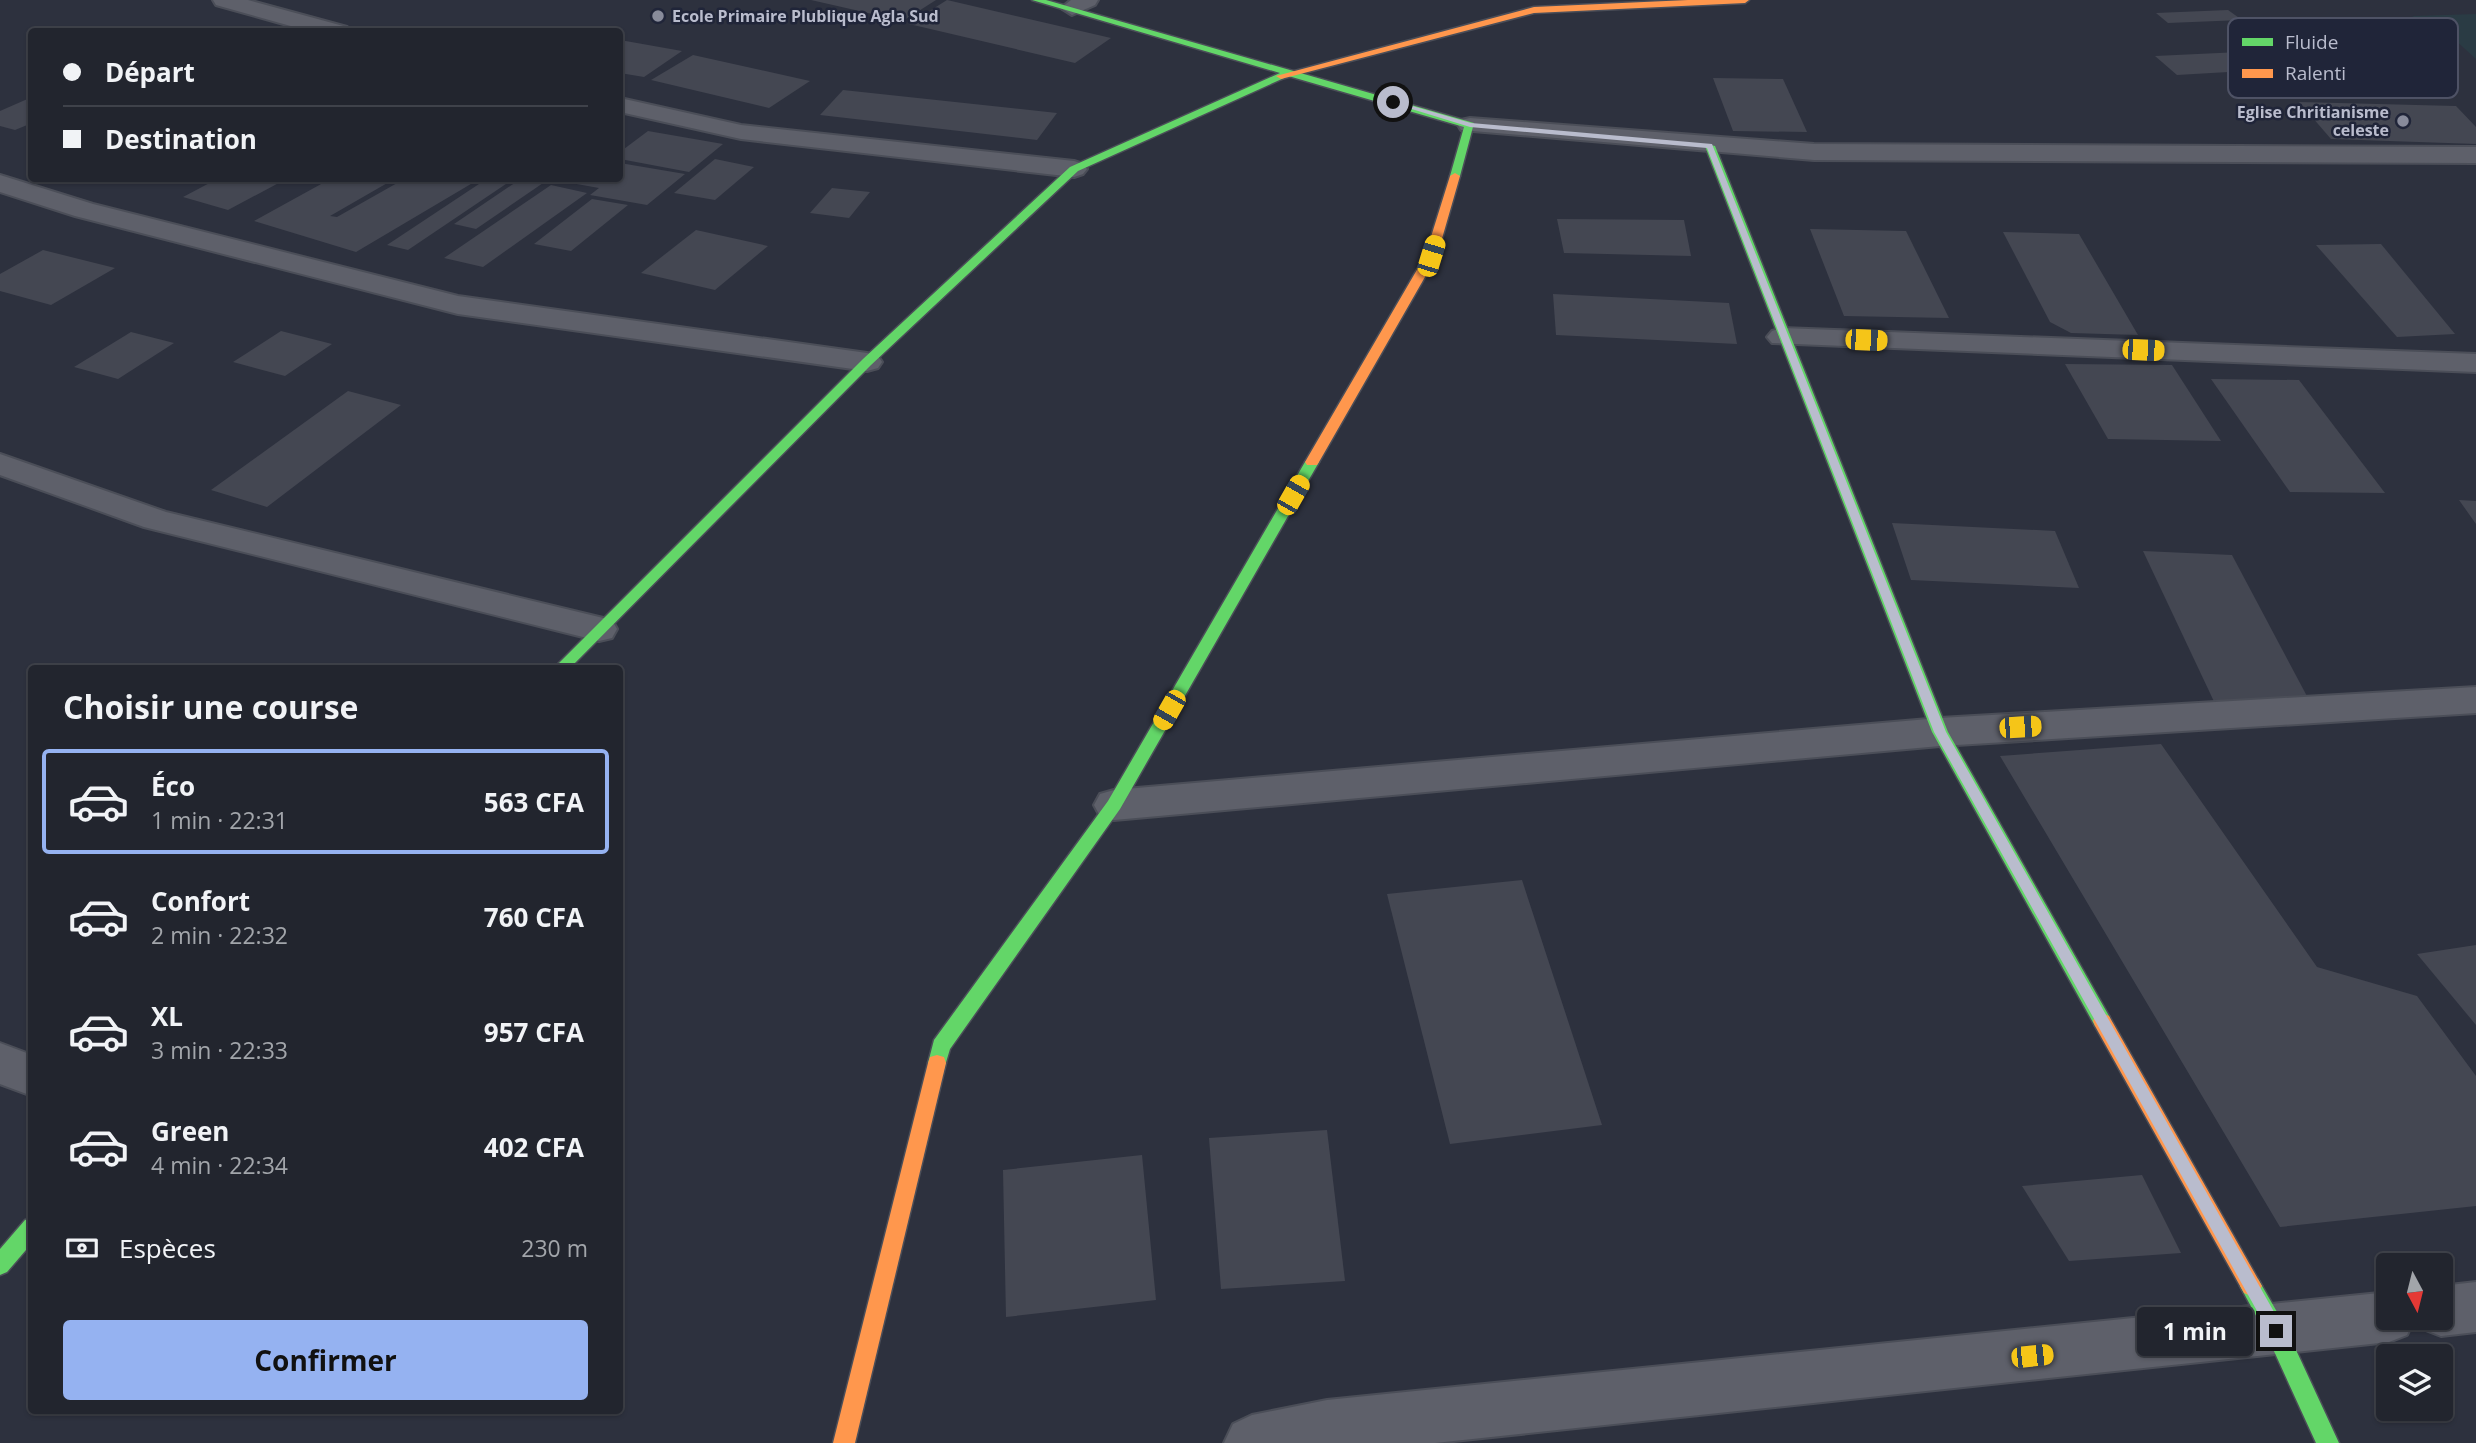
<!DOCTYPE html>
<html lang="fr">
<head>
<meta charset="utf-8">
<style>
	body { margin:0; font-family:"Open Sans",sans-serif; background:#2a2d36; color:#f1f3f6; height:100vh; display:flex; flex-direction:column; font-size:26px; white-space:nowrap }
	* { box-sizing:border-box; margin:0 }
	p { font-size:23px; color:#a2a5aa }
	.icon { flex:none; width:38px; height:38px; fill:none; stroke:currentColor; stroke-width:2; stroke-linecap:round; stroke-linejoin:round }
	.map { position:relative; flex:1; overflow:hidden }
	.sheet { position:absolute; left:28px; top:665px; width:595px; height:749px; display:flex; flex-direction:column; background:#22252e; border-radius:7px; box-shadow:0 2px 5px #0004,0 0 0 2px #3f424a }
	.sheet>* { flex:none }
	.top-card { position:absolute; left:28px; top:28px; width:595px; height:154px; border-radius:7px; box-shadow:0 2px 5px #0004,0 0 0 2px #3f424a; display:grid; align-content:center; height:154px; padding:0 35px; background:#22252e }
	.needle { width:46px; rotate:173deg }
	.buttons { position:absolute; left:2376px; top:1253px; display:grid; gap:14px }
	.buttons a { display:grid; place-items:center; width:77px; height:77px; border-radius:7px; background:#22252e; box-shadow:0 2px 5px #0004,0 0 0 2px #3f424a; font-size:35px }
	.end { position:absolute; width:32px; height:32px; margin:-16px; border:9px solid #b9bccd; background:#111; box-shadow:0 0 0 4px #111 }
	.from { border-radius:50% }
	.bubble { position:absolute; height:49px; border-radius:7px; background:#22252e; box-shadow:0 2px 5px #0004,0 0 0 2px #3f424a; font-size:23px; font-weight:700; line-height:49px; text-align:center }
	.car { position:absolute; width:21px; height:42px; margin:-21px -10px; border-radius:9px; box-shadow:0 0 5px 2px #0007; background:linear-gradient(#f5c518 24%,#345 0 40%,#f5c518 0 76%,#345 0 86%,#f5c518 0) }
	.top-card b { display:flex; align-items:center; gap:24px; height:66px; font-size:26px }
	.top-card b+b { border-top:2px solid #3f424a }
	.top-card i { width:18px; height:18px; background:#f1f3f6 }
	ul { padding:0; list-style:none }
	li { display:flex; align-items:center; gap:21px; height:105px; margin:0 14px 10px; padding:0 21px; border:4px solid transparent; border-radius:7px }
	li div { flex:1 }
	li b { display:block; font-size:26px }
	li em { font-style:normal; font-weight:700 }
	li.on { border-color:#95b2f1 }
	li>.icon { width:63px; height:63px; stroke-width:1.5 }
	h2 { padding:0 35px; font-size:32px; line-height:84px }
	.pay { display:flex; align-items:center; gap:18px; height:77px; padding:0 35px; font-size:26px }
	.pay p { margin-inline-start:auto }
	.primary-button { display:flex; gap:14px; margin-top:auto; padding:14px 35px }
	.primary-button a { flex:1; height:80px; border-radius:7px; background:#95b2f1; color:#111; font-size:28px; font-weight:700; line-height:80px; text-align:center }
	.map>svg:first-child { display:block }
</style>
</head>
<body>
<div class="map">
<svg width="2476" height="1443" viewBox="0 0 2476 1443">
	<rect width="100%" height="100%" fill="#2d313e"/>
	<path fill="#2a3b44" d="M2476,14V59L2453,38L2412,16Z"/>
	<g fill="#444752">
		<path d="M811,0H936L903,21Z"/>
		<path d="M947,0L1111,38L1075,63L909,24Z"/>
		<path d="M2228,10L2242,20L2168,23L2156,13Z"/>
		<path d="M620,40L682,51L644,77L620,73Z"/>
		<path d="M2240,52L2263,70L2177,75L2155,56Z"/>
		<path d="M693,55L810,81L769,108L651,80Z"/>
		<path d="M1713,78L1783,79L1807,132L1733,131Z"/>
		<path d="M843,90L1057,113L1037,140L820,115Z"/>
		<path d="M32,97V123L15,130L0,126V111Z"/>
		<path d="M2299,102L2456,106L2476,127V144L2331,139Z"/>
		<path d="M648,131L723,144L689,172L620,159V152Z"/>
		<path d="M715,159L754,167L715,200L674,193Z"/>
		<path d="M620,163L685,174L647,205L590,195L599,188L571,183L577,178H620Z"/>
		<path d="M219,178H288L228,210L183,197Z"/>
		<path d="M332,178H396L330,216L337,217L406,178H481L356,252L254,221Z"/>
		<path d="M488,178H515L408,250L387,245Z"/>
		<path d="M522,178L546,181L476,229L454,224Z"/>
		<path d="M551,185L587,193L483,267L444,258Z"/>
		<path d="M832,188L870,192L849,218L810,213Z"/>
		<path d="M592,199L628,205L571,251L534,244Z"/>
		<path d="M1557,219L1684,220L1691,256L1564,253Z"/>
		<path d="M1810,229L1906,231L1949,318L1844,316Z"/>
		<path d="M696,230L768,246L715,290L641,273Z"/>
		<path d="M2003,232L2079,234L2138,335L2071,333L2050,322Z"/>
		<path d="M2381,244L2455,334L2397,337L2316,245Z"/>
		<path d="M43,250L115,268L51,305L0,291V274Z"/>
		<path d="M1553,294L1729,303L1737,344L1556,335Z"/>
		<path d="M281,331L332,344L285,376L233,362Z"/>
		<path d="M131,332L174,343L118,379L74,367Z"/>
		<path d="M2065,364L2172,365L2221,441L2108,439Z"/>
		<path d="M2211,379L2299,380L2385,493L2290,492Z"/>
		<path d="M348,391L401,405L267,507L211,490Z"/>
		<path d="M2459,500L2476,501V524Z"/>
		<path d="M1892,523L2055,531L2079,588L1911,580Z"/>
		<path d="M2143,551L2232,555L2317,715L2218,710Z"/>
		<path d="M2161,744L2317,967L2417,996L2476,1076V1206L2280,1227L2000,756Z"/>
		<path d="M1522,880L1602,1125L1450,1144L1387,894Z"/>
		<path d="M2476,945V1025L2417,954Z"/>
		<path d="M1327,1130L1345,1281L1221,1289L1209,1138Z"/>
		<path d="M1142,1155L1156,1300L1006,1317L1003,1170Z"/>
		<path d="M2142,1175L2181,1253L2069,1261L2022,1186Z"/>
	</g>
	<g fill="none" stroke-linecap="round" stroke-linejoin="round">
		<g stroke="#4b4e58" stroke-width="4">
			<g id="street">
				<path d="M213,0H248L347,27L350,32H312L216,5Z"/>
				<path d="M1071,0H1098L1095,5L1072,15L1061,8Z"/>
				<path d="M620,98L741,125L1074,161L1083,164L1087,169L1083,174L1074,177L741,139L620,112Z"/>
				<path d="M1470,118L1814,144L2476,147V163L1814,160L1461,130L1458,125L1461,120Z"/>
				<path d="M0,175L93,204L458,296L867,353L878,356L882,362L878,368L867,371L458,314L75,216L0,192Z"/>
				<path d="M1782,328L2476,354V372L1772,343L1767,337L1772,331Z"/>
				<path d="M0,454L166,512L599,617L612,620L617,629L612,638L599,641L144,527L0,475Z"/>
				<path d="M2476,687V713L1940,746L1114,820L1100,816L1094,805L1100,794L1114,790L1940,718Z"/>
				<path d="M0,1043L32,1055V1096L0,1084Z"/>
				<path d="M2476,1282V1332L2441,1336L2423,1329L2418,1318H2441V1286Z"/>
				<path d="M2389,1292V1318H2415L2407,1335L2389,1342L1435,1443H1224L1233,1424L1252,1415L1327,1400Z"/>
			</g>
		</g>
		<g stroke="#4b4e58" stroke-width="3">
			<g id="fast">
				<path d="M1032,0H1046L1474,123L1460,176L1455,179L1450,176L1464,127L1285,75L1284,78L1078,171L871,365L570,668H554L863,359L1070,167L1280,73Z"/>
				<path d="M1706,144L1715,146L1948,732L2109,1016L2111,1021L2109,1026L2102,1029L2095,1026L1932,732L1705,146Z"/>
				<path d="M1312,458L1319,462L1120,809L950,1049L944,1069L937,1071L930,1069L928,1063L934,1040L1108,801L1305,462Z"/>
				<path d="M32,1218V1243L7,1272L0,1275V1249L25,1220Z"/>
				<path d="M2251,1276L2258,1279L2284,1324L2339,1443H2316L2268,1338L2240,1286L2244,1279Z"/>
			</g>
		</g>
		<g stroke="#4b4e58" stroke-width="3">
			<g id="slow">
				<path d="M1688,0H1749L1745,3L1534,13L1281,79L1276,76L1534,7Z"/>
				<path d="M1455,173L1460,176L1437,256L1319,462L1317,465H1307L1305,462L1425,256L1450,176Z"/>
				<path d="M2102,1013L2109,1016L2258,1279L2262,1286L2258,1293L2251,1296L2244,1293L2095,1026L2093,1021L2095,1016Z"/>
				<path d="M937,1055L944,1057L946,1063L855,1443H833L928,1063L930,1057Z"/>
			</g>
		</g>
		<use href="#street" fill="#5e606a" fill-rule="evenodd"/>
		<use href="#fast" fill="#63d668" fill-rule="evenodd"/>
		<use href="#slow" fill="#ff974d" fill-rule="evenodd"/>
	</g>
	<path fill="#b9bccd" d="M1395,101L1471,123L1712,144L1946,732L2282,1326V1336H2271L1934,732L1707,148L1470,127L1389,102Z"/>
	<g fill="#888b9b" stroke="#202539" stroke-width="2.5">
		<circle cx="658" cy="16" r="7"/>
		<circle cx="2403" cy="121" r="7"/>
	</g>
	<g text-anchor="middle" dominant-baseline="central" stroke-width="5" stroke-linejoin="round" paint-order="stroke">
		<g font-size="16" font-weight="bold" fill="#b9bccd" stroke="#202539" text-anchor="start">
			<text x="672" y="16">Ecole Primaire Plublique Agla Sud</text>
			<text x="2389" y="112" text-anchor="end">Eglise Chritianisme<tspan x="2389" dy="18">celeste</tspan></text>
		</g>
	</g>
	<rect x="2228" y="18" width="230" height="80" rx="10" fill="#202539" stroke="#4e5265" stroke-width="2"/>
	<rect x="2242" y="38" width="31" height="8" fill="#63d668"/>
	<rect x="2242" y="69" width="31" height="9" fill="#ff974d"/>
	<g font-size="19" fill="#b9bccd">
		<text x="2285" y="49">Fluide</text>
		<text x="2285" y="80">Ralenti</text>
	</g>
</svg>
<div class="buttons">
<a><svg class="needle" viewBox="-14 -14 28 28"><path d="M0-13l5 13h-10z" fill="#e53935"/><path d="M0 13l5-13h-10z" fill="#a2a5aa"/></svg></a>
<a><svg class="icon" aria-label="layers" viewBox="0 0 24 24"><path d="M12 4l9 5-9 5-9-5zM3 14l9 5 9-5"/></svg></a>
</div>
<i class="end from" style="left:1393px;top:102px"></i>
<i class="end" style="left:2276px;top:1331px"></i>
<div class="bubble" style="left:2137px;top:1307px;width:116px">1 min</div>
<i class="car" style="left:1431px;top:256px;rotate:17deg"></i>
<i class="car" style="left:1866px;top:340px;rotate:92deg"></i>
<i class="car" style="left:2143px;top:350px;rotate:92deg"></i>
<i class="car" style="left:1293px;top:495px;rotate:30deg"></i>
<i class="car" style="left:1169px;top:710px;rotate:210deg"></i>
<i class="car" style="left:2020px;top:727px;rotate:86deg"></i>
<i class="car" style="left:2032px;top:1356px;rotate:84deg"></i>
<div class="top-card">
<b><i class="from"></i>Départ</b>
<b><i></i>Destination</b>
</div>
<section class="sheet">
<h2>Choisir une course</h2>
<ul>
<li class="on"><svg class="icon" aria-label="car" viewBox="0 0 24 24"><path d="M5 17H2v-5l4-1 3-4h7l3 4 3 1v5h-3M9 17h6M6 11h13"/><circle cx="7" cy="17" r="2"/><circle cx="17" cy="17" r="2"/></svg><div><b>Éco</b><p>1 min · 22:31</p></div><em>563 CFA</em></li>
<li><svg class="icon" aria-label="car" viewBox="0 0 24 24"><path d="M5 17H2v-5l4-1 3-4h7l3 4 3 1v5h-3M9 17h6M6 11h13"/><circle cx="7" cy="17" r="2"/><circle cx="17" cy="17" r="2"/></svg><div><b>Confort</b><p>2 min · 22:32</p></div><em>760 CFA</em></li>
<li><svg class="icon" aria-label="car" viewBox="0 0 24 24"><path d="M5 17H2v-5l4-1 3-4h7l3 4 3 1v5h-3M9 17h6M6 11h13"/><circle cx="7" cy="17" r="2"/><circle cx="17" cy="17" r="2"/></svg><div><b>XL</b><p>3 min · 22:33</p></div><em>957 CFA</em></li>
<li><svg class="icon" aria-label="car" viewBox="0 0 24 24"><path d="M5 17H2v-5l4-1 3-4h7l3 4 3 1v5h-3M9 17h6M6 11h13"/><circle cx="7" cy="17" r="2"/><circle cx="17" cy="17" r="2"/></svg><div><b>Green</b><p>4 min · 22:34</p></div><em>402 CFA</em></li>
</ul>
<div class="pay"><svg class="icon" aria-label="cash" viewBox="0 0 24 24"><path d="M3 7h18v10H3z"/><circle cx="12" cy="12" r="2"/></svg>Espèces<p>230 m</p></div>
<div class="primary-button"><a>Confirmer</a></div>
</section>
</div>
</body>
</html>
